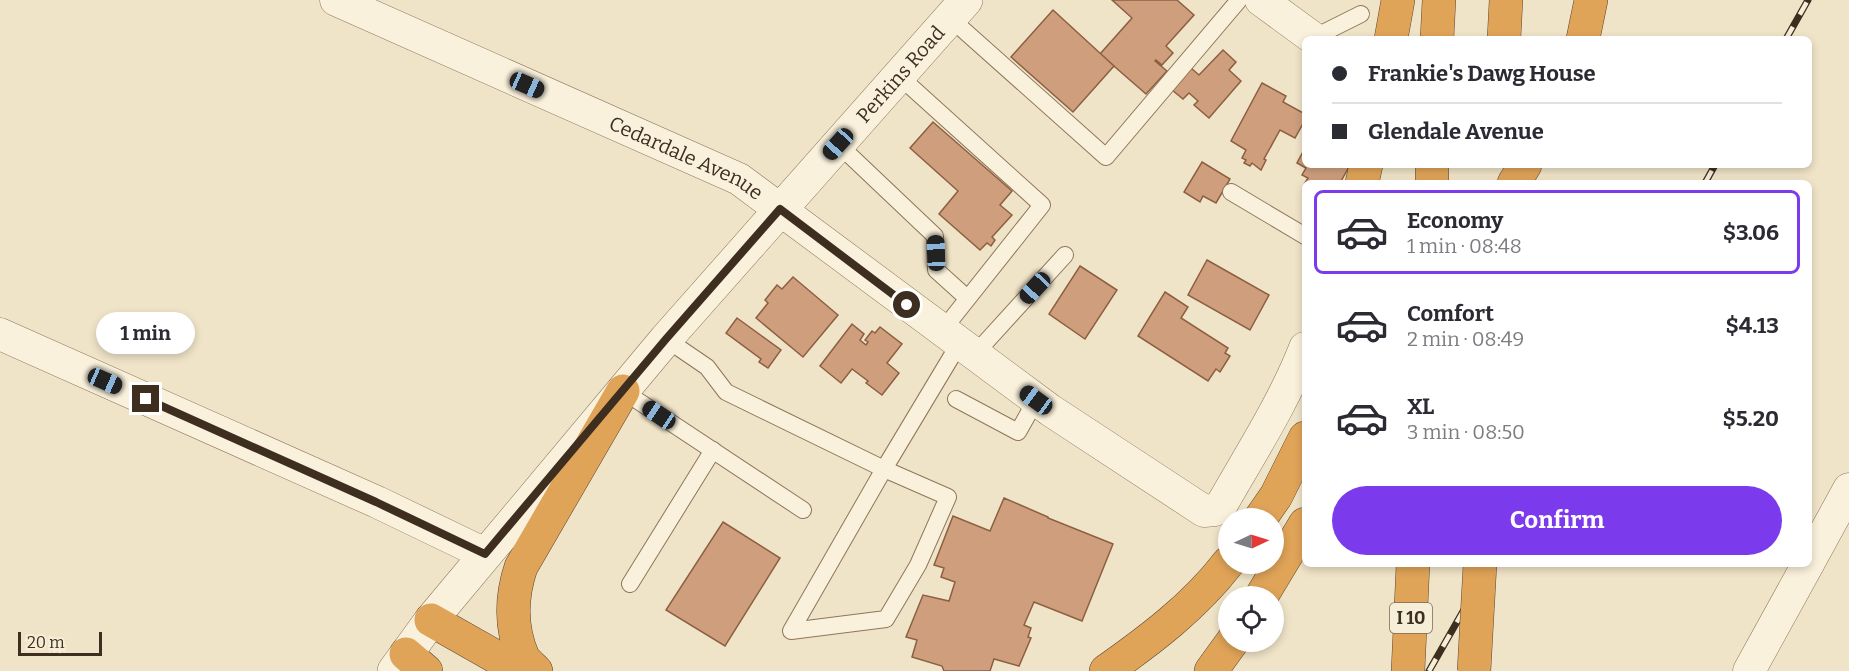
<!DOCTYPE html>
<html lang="en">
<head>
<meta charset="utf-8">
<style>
	body { margin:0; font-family:Bitter,serif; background:#f7f7f7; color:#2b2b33; height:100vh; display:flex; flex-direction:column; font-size:22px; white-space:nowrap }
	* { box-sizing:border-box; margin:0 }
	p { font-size:20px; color:#7c7c81 }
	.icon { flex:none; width:33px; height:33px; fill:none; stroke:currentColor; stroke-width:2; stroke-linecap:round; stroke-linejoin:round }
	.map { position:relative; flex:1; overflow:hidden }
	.drawer { position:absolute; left:1302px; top:180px; width:510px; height:387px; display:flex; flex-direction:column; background:#fff; border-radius:9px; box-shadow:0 3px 9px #0003 }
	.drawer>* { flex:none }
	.guide { position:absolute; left:1302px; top:36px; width:510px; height:132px; border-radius:9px; box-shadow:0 3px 9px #0003; display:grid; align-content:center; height:132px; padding:0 30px; background:#fff }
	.needle { width:39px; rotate:86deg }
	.buttons { position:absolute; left:1218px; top:508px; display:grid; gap:12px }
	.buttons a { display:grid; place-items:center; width:66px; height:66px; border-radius:50%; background:#fff; box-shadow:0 3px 9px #0003; font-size:30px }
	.scale { position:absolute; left:18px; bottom:15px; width:84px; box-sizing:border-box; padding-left:6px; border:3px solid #3d2e20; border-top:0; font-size:16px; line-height:21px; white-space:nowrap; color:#3d2e20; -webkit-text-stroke:4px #f7eed8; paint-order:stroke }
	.end { position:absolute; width:27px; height:27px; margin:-14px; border:8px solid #3d2e20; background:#fff; box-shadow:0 0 0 3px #fff }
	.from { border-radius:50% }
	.bubble { position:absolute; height:42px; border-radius:21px; background:#fff; box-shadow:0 3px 9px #0003; font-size:20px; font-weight:700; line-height:42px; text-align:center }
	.car { position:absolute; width:18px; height:36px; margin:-18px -9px; border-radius:8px; box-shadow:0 0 4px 2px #0007; background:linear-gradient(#222 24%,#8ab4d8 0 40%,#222 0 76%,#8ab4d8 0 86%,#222 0) }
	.guide b { display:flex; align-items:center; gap:21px; height:57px; font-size:22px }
	.guide b+b { border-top:2px solid #e1e1e2 }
	.guide i { width:15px; height:15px; background:#2b2b33 }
	ul { padding:10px 0 0; list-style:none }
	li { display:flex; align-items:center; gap:18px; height:84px; margin:0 12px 9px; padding:0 18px; border:3px solid transparent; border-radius:9px }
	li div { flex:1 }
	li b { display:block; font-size:22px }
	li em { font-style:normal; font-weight:700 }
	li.on { border-color:#7c3aed }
	li>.icon { width:54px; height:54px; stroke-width:1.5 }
	.primary-button { display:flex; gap:12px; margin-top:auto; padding:12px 30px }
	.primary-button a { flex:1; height:69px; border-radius:36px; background:#7c3aed; color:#fff; font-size:24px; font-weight:700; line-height:69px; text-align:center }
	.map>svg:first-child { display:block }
</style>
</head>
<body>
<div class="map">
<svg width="1849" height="671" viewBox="0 0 1849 671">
	<rect width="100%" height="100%" fill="#f0e4c8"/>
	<g fill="#cf9f7d" stroke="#8d5f41" stroke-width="1.5">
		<path d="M1112,0H1177L1194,15L1166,46L1173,53L1162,65L1156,60L1155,61L1167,71L1146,94L1100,54L1132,18Z"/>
		<path d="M1053,10L1114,66L1073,112L1011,57Z"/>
		<path d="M1223,50L1236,62L1229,70L1241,81L1209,118L1194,105L1198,101L1189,93L1183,99L1172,90L1191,68L1199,75Z"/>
		<path d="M1262,83L1286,96L1283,102L1305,114V120L1295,138L1280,130L1264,159L1266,160L1261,170L1252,163L1250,166L1244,163L1246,160L1242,158L1246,150L1231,141Z"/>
		<path d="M933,122L1012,191L1000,205L1012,215L992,237L995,240L991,246L987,243L980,250L939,214L958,191L910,148Z"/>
		<path d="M1305,148V165H1350L1340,183H1305L1308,178L1302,175L1306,168L1297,163Z"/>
		<path d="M1202,162L1230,179L1216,203L1203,196L1200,202L1184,192Z"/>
		<path d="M1207,260L1269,295L1250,330L1188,295Z"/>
		<path d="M1080,266L1117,290L1085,339L1049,314Z"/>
		<path d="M793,277L838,315L803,357L756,318L768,303L765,300L777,285L782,289Z"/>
		<path d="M1165,292L1188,307L1181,318L1228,348L1225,353L1230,356L1220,372L1216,369L1208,381L1138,336Z"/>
		<path d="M737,318L781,350L768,368L759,362L761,359L726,333Z"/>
		<path d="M852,324L864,334L860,340L866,345L868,342L865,340L872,331L875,333L880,327L902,344L887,363L899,373L882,395L866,383L868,381L852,369L841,383L820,366Z"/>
		<path d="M1004,498L1048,517V518L1113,544L1082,621L1034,602L1024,625L1031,628L1028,637L1031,638L1019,666L994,659L990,671H944L942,666L912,657L917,640L906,637L923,595L949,601L955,582L941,577L944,568L934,565L953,516L990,531Z"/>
		<path d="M723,522L780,558L725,646L666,610Z"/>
	</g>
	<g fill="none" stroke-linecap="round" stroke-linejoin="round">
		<g stroke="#8d765c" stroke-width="18">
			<g id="service">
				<path d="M950,18L1106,157L1239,0"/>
				<path d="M1313,38L1361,14"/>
				<path d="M898,75L1042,205L942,331"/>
				<path d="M838,144L935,236L936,270L967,298"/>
				<path d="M1231,192L1305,236"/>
				<path d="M666,339L707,367L726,392L884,469L959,344"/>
				<path d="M974,355L1065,255"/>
				<path d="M623,391L803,510"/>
				<path d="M956,399L1018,432L1036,400"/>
				<path d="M884,469L948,497L918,565L886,619L791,631Z"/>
				<path d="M630,584L713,450"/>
			</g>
		</g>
		<g stroke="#8d765c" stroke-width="33">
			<g id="minor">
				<path id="s1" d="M336,0L739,179L1050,410L1204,511L1215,510L1222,504C1251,453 1284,402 1305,348"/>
				<path d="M1261,0L1313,38"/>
				<path d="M0,334L377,502L485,554"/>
				<path d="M1809,562L1849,489"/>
				<path d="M1749,671L1808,564"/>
			</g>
		</g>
		<g stroke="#8d765c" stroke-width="34">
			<g id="tertiary">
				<path id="s2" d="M394,671L431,620L666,339L966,0"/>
			</g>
		</g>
		<g stroke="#5b4430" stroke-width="34">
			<g id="motorway">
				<path d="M1391,39L1398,0"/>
				<path d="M1437,39L1439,0"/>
				<path d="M1504,39L1506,0"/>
				<path d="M1583,39L1591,0"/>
				<path d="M1362,183L1366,165"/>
				<path d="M1432,183V165"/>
				<path d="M1514,183L1525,165"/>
				<path d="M1260,519L1276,496L1305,438"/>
				<path d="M1261,597L1305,524"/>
				<path d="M431,620L521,671"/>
				<path d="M406,654L426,671"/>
				<path d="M536,671C532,667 526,662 523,657C510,627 511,597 521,567L623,391"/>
				<path d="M1106,671C1150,640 1195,606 1228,563"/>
				<path d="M1211,671L1232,642"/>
				<path d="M1408,671L1413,564"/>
			</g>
		</g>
		<use href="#service" stroke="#faf1dc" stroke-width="16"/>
		<use href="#minor" stroke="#faf1dc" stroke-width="32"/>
		<use href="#tertiary" stroke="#faf1dc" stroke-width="33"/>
		<use href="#motorway" stroke="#e0a458" stroke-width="33"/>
		<g stroke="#3d2e20" stroke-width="7">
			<g id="rail">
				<path d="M1786,39L1808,0"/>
				<path d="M1705,183L1715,165"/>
				<path d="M1429,671L1490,564"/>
			</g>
		</g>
		<use href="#rail" stroke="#f7eed8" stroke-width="4.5" stroke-dasharray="14" stroke-linecap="butt"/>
		<g stroke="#5b4430" stroke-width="34" stroke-linecap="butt">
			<path id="motorway-bridge" d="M1474,671L1480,564"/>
		</g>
		<use href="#motorway-bridge" stroke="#e0a458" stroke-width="33"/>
	</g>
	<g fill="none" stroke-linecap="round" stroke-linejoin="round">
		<path stroke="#3d2e20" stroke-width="8" d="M146,399L376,502L485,554L666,339L780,209L907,305"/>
	</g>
	<g text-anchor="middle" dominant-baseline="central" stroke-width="4.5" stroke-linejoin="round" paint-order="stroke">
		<rect fill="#f7eed8" stroke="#756857" stroke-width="1.5" x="1390" y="603" width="42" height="30" rx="4.5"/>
		<g font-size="18" font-weight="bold" fill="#3d2e20">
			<text x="1411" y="618">I 10</text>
		</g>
		<g font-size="20" fill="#3d2e20" stroke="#f7eed8">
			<text stroke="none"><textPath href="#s2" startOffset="783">Perkins Road</textPath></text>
			<text stroke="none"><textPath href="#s1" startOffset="384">Cedardale Avenue</textPath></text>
		</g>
	</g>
</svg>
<div class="buttons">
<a><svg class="needle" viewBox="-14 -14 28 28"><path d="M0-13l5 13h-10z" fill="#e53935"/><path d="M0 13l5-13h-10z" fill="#7c7c81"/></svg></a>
<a><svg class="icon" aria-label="locate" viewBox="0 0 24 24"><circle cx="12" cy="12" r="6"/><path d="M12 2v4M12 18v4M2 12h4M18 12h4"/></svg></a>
</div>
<div class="scale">20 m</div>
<i class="end from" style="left:907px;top:305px"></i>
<i class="end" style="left:146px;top:399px"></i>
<div class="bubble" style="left:96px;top:312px;width:99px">1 min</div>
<i class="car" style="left:527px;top:85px;rotate:114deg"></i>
<i class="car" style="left:838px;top:144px;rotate:222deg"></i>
<i class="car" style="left:936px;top:253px;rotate:358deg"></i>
<i class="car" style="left:1035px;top:288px;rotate:223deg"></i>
<i class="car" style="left:105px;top:381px;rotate:114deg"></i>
<i class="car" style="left:1036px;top:400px;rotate:306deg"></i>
<i class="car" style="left:659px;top:415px;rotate:304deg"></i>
<div class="guide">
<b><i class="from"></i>Frankie's Dawg House</b>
<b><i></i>Glendale Avenue</b>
</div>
<section class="drawer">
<ul>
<li class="on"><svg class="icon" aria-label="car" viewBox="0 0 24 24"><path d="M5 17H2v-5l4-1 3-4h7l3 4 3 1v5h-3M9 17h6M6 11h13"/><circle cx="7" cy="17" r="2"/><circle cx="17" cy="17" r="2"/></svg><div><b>Economy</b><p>1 min · 08:48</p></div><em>$3.06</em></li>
<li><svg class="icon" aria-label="car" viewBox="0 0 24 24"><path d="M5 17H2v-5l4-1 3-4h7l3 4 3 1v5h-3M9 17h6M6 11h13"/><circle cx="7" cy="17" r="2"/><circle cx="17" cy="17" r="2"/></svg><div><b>Comfort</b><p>2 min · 08:49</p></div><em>$4.13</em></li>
<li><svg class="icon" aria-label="car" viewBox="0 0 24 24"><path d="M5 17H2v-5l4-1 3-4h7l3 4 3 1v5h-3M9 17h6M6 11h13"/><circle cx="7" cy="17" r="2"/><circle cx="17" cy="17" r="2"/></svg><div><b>XL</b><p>3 min · 08:50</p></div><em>$5.20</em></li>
</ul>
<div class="primary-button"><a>Confirm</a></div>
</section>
</div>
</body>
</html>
